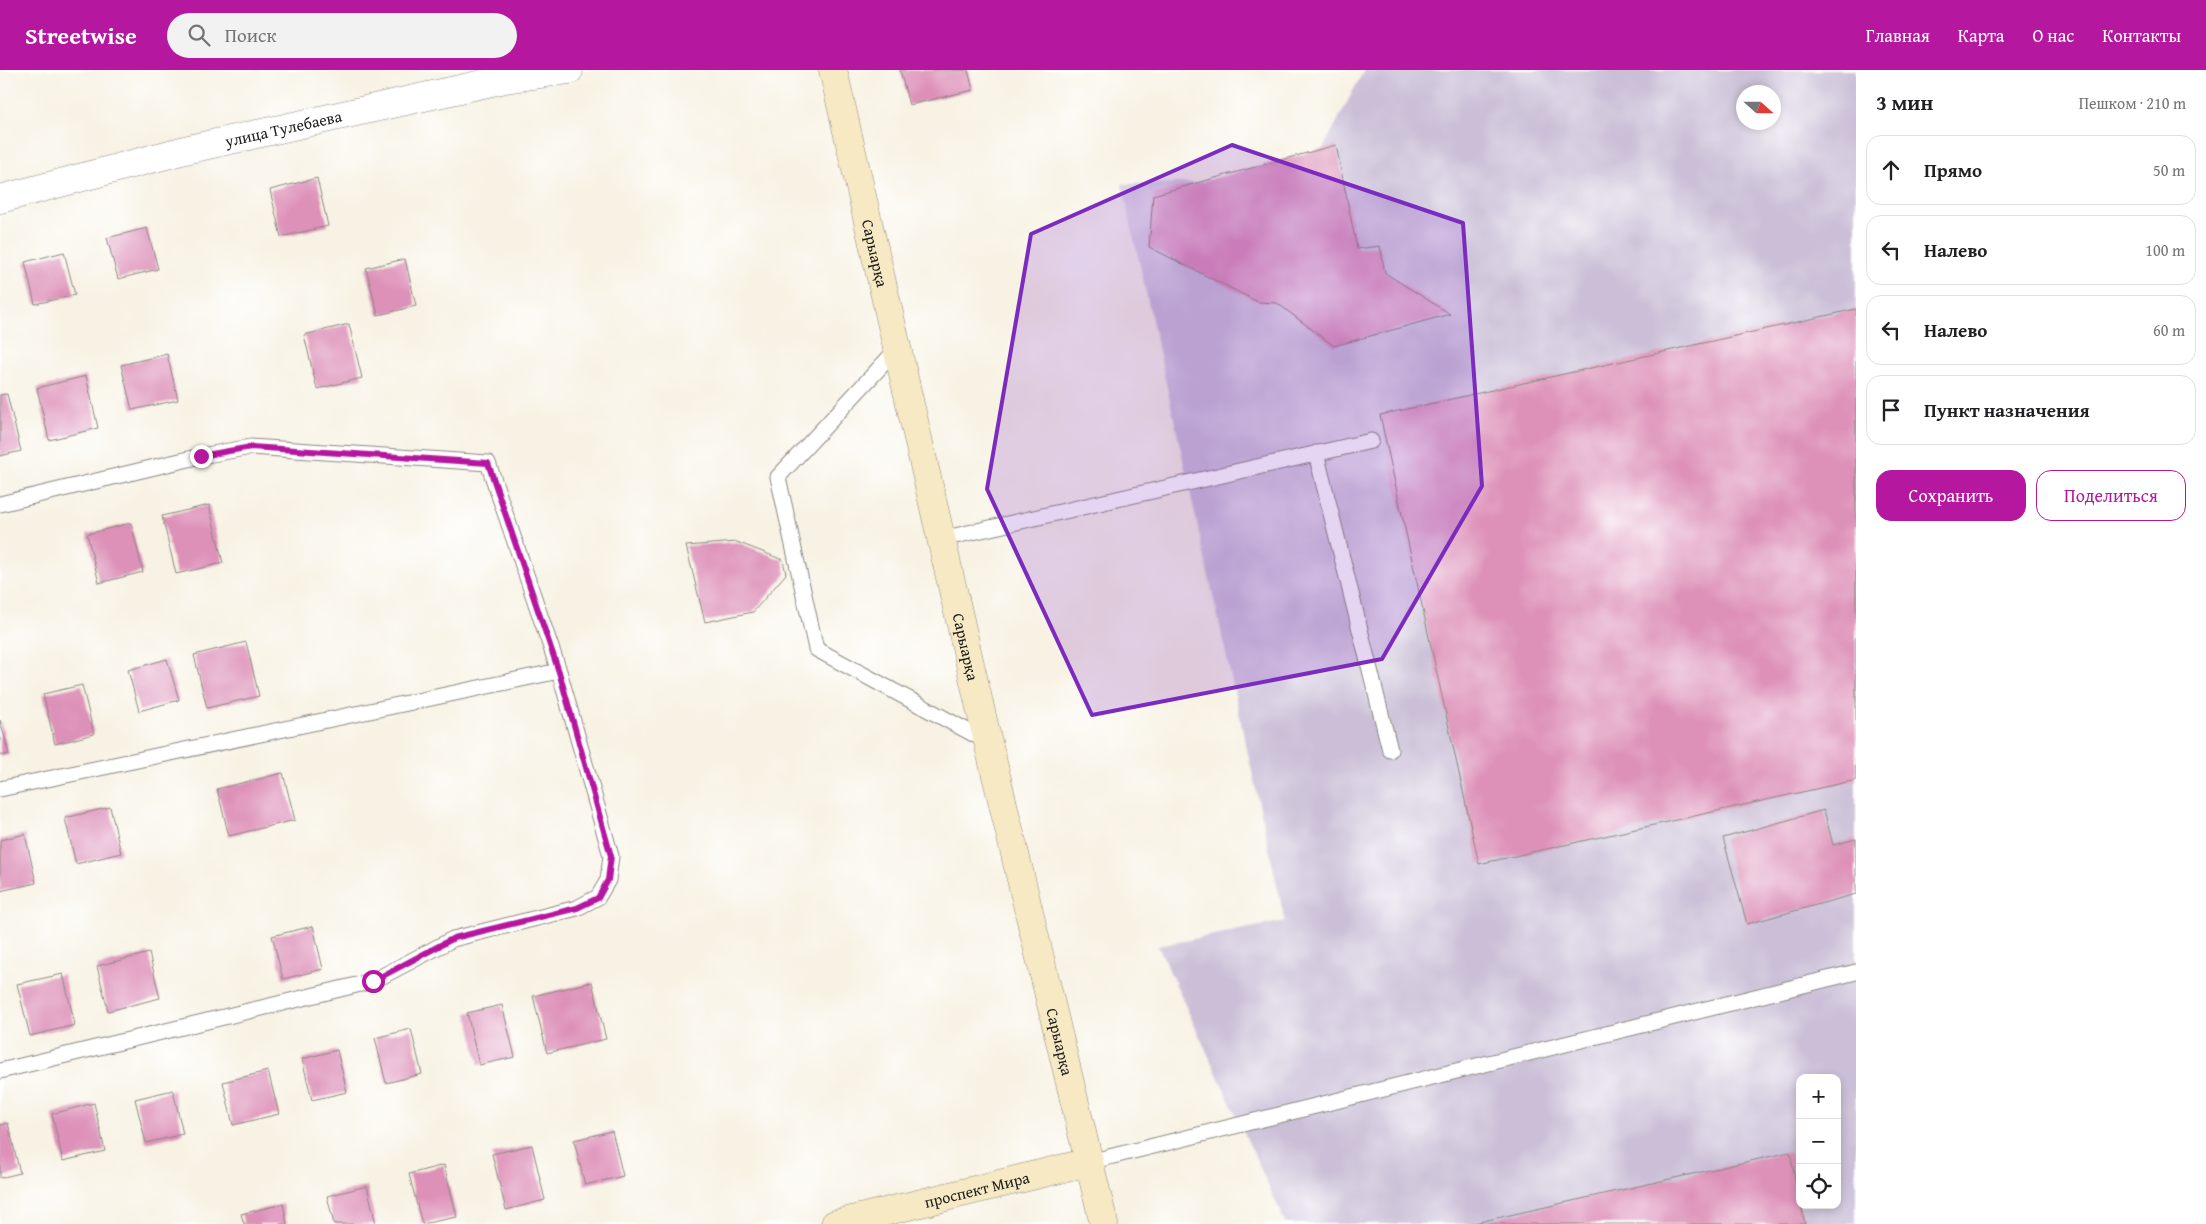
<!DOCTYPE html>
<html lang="ru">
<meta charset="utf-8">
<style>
body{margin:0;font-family:"Gentium Book Plus",serif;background:#f2f2f2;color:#202124}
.controls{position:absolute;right:15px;bottom:15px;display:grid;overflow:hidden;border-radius:10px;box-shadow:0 2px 8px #0003}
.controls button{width:45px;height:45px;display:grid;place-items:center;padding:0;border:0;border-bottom:1px solid #e0e0e0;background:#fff;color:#202124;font:25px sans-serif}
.compass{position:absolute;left:1736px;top:15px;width:45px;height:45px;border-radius:50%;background:#fff;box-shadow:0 2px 8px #0003;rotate:111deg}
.stop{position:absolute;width:15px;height:15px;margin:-11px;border:4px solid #b5179e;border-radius:50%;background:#fff}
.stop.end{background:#b5179e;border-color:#fff;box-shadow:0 1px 5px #0008}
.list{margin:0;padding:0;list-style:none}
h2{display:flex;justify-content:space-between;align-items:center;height:65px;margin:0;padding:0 20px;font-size:21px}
h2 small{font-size:16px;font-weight:400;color:#757577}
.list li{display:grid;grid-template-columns:32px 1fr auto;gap:15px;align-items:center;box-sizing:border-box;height:70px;margin:0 10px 10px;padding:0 10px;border:1px solid #e0e0e0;border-radius:15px}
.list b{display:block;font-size:19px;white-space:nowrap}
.list em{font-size:16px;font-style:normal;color:#757577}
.actions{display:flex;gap:10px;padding:15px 20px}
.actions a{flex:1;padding:11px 0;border:1px solid #b5179e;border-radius:15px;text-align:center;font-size:18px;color:#b5179e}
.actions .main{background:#b5179e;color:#fff}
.icon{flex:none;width:28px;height:28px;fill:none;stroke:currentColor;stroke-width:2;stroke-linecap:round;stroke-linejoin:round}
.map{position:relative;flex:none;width:1856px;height:1154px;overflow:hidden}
header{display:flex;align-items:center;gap:30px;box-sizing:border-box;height:70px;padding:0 25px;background:#b5179e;color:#fff}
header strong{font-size:24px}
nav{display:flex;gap:28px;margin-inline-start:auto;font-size:18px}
.search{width:350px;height:45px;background:#f2f2f2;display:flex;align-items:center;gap:12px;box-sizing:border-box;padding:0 18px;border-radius:28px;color:#757577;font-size:19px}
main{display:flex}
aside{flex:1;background:#fff}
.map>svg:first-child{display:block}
.industrial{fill:#cabfd7;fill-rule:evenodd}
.building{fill:#dd90b8}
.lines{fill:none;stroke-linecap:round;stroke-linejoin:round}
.service-casing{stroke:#8a8780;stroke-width:17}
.minor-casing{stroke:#8a8780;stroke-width:29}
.secondary-casing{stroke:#8a8780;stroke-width:29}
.service{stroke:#fff;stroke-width:15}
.minor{stroke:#fff;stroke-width:28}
.secondary{stroke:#f6e9c3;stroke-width:28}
.route{stroke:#b5179e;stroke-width:6}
.marked{fill:#7b2cbf;fill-opacity:0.2;stroke:#7b2cbf;stroke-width:4;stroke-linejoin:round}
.labels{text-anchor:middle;stroke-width:4;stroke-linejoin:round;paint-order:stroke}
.street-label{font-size:16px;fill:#1c1c1c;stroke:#fff}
</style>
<header>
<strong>Streetwise</strong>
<div class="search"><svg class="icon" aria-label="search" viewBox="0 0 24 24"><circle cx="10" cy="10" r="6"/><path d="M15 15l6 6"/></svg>Поиск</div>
<nav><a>Главная</a><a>Карта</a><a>О нас</a><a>Контакты</a></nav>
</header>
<main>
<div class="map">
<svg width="1856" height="1154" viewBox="0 0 1856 1154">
<rect width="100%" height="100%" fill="#fff"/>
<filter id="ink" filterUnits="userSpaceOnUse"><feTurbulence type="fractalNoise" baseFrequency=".02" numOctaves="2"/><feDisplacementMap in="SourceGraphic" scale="10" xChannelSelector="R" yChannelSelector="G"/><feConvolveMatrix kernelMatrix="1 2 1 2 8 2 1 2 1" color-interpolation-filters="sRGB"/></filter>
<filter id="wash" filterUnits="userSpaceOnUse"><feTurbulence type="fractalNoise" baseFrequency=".0096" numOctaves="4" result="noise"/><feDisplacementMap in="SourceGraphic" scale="20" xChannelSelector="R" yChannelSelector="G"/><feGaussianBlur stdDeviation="1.12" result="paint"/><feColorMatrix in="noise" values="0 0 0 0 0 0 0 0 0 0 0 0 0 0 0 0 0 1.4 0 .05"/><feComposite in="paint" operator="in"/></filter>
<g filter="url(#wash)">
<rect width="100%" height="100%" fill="#f7f2e3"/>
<!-- industrial -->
<path class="industrial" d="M1364 0H1856V1154H1286L1158 876 1285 851 1122 114 1306 111ZM1744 22H1774V52H1744ZM1800 1008H1837V1135H1800Z"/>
<g id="blocks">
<!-- building -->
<path class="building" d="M900 0H968L973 20 909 35Z
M1336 75 1357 179 1380 176 1385 203 1450 244 1334 276 1277 233 1258 232 1149 177 1153 125Z
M317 108 328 156 281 167 270 120Z
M147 158 158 199 118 209 107 168Z
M64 182 75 225 35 234 25 192Z
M405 189 416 236 378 245 366 198Z
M1856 239V710L1479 794 1380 345Z
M349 254 362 308 317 319 304 265Z
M167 284 178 330 132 340 121 295Z
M86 306 98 358 49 370 37 318Z
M7 324 21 381 0 386V325Z
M209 435 223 493 176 504 162 446Z
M131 453 143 502 99 513 87 464Z
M737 472 783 490 786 504 753 542 705 552 686 476Z
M246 572 259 626 207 638 194 585Z
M167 589 179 630 139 641 128 600Z
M82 615 94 664 55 674 43 624Z
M0 650 9 684 0 686Z
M283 703 295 750 229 766 217 719Z
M110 737 121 783 76 794 65 748Z
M1824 740 1833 775 1856 769V824L1747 854 1723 768Z
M25 764 36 813 0 821V770Z
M313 856 323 899 283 909 272 866Z
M149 883 160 928 108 941 97 896Z
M63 904 75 955 30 966 17 914Z
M592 912 606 969 547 983 533 926Z
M502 935 515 987 479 995 467 943Z
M411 959 422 1004 386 1013 375 968Z
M337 980 347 1022 312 1030 302 989Z
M268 1001 279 1044 233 1055 223 1012Z
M173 1020 183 1064 146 1073 135 1029Z
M94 1033 105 1081 63 1091 52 1044Z
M8 1053 20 1103 0 1108V1055Z
M612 1061 623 1106 585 1115 574 1070Z
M532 1075 545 1130 506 1140 492 1084Z
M1790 1082 1800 1135H1801L1805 1154H1470Z
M444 1095 457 1147 422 1154 409 1104Z
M367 1116 376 1154H334L327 1126Z
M283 1134 287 1154H244L241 1144Z"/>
</g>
</g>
<g filter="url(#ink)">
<use href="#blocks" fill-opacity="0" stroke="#8a8780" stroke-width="1"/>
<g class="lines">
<!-- service casing -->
<g class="service-casing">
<path id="service" d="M898 278 778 407 816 579 988 672
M1316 383 1390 680
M0 434 201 386 251 377 488 393 559 601
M942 469 1371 371
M0 719 559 601 611 786 608 810 598 827 577 838 453 869 373 911 0 1001
M1089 1092 1856 902"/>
</g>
<!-- minor casing -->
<g class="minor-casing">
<g id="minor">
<path id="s1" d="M0 129 185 80 505 9 569 0"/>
</g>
</g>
<!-- secondary casing -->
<g class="secondary-casing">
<g id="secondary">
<path id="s2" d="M833 0 988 672 1104 1154"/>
<path id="s3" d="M835 1154 1089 1092"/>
</g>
</g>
<!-- service -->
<use href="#service" class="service"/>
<!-- minor -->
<use href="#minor" class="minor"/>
<!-- secondary -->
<use href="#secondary" class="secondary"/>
</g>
</g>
<g class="lines" filter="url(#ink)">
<!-- route -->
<path class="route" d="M201 386 251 377 488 393 559 602 611 786 608 810 598 828 577 838 454 868 373 911"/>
</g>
<!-- marked area -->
<path class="marked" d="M1232 75 1463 153 1482 416 1382 589 1092 645 987 419 1031 164Z"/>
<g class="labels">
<!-- street labels -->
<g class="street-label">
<text dy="6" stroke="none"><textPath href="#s1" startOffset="292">улица Тулебаева</textPath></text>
<text dy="6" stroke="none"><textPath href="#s2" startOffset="188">Сарыарқа</textPath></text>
<text dy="6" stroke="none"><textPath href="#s2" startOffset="592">Сарыарқа</textPath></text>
<text dy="6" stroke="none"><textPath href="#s2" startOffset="998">Сарыарқа</textPath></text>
<text dy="6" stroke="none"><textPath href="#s3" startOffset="146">проспект Мира</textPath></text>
</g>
</g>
</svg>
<div class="controls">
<button>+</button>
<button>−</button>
<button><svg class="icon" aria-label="locate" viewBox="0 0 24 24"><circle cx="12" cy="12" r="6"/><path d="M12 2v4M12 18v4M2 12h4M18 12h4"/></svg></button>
</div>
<svg class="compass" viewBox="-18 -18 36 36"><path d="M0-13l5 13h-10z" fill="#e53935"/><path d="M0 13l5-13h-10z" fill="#757577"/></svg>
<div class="stop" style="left:373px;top:911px"></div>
<div class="stop end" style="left:201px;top:386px"></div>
</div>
<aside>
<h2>3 мин<small>Пешком · 210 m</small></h2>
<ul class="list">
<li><svg class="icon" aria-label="ahead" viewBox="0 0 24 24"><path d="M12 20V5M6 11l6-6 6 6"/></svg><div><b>Прямо</b></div><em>50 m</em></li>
<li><svg class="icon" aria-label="left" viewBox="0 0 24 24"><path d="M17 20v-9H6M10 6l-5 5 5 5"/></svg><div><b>Налево</b></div><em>100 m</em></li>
<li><svg class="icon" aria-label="left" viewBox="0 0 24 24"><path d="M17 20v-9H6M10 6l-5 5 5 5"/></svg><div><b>Налево</b></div><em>60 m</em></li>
<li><svg class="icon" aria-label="arrive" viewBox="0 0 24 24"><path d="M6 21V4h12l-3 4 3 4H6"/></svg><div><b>Пункт назначения</b></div></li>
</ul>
<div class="actions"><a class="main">Сохранить</a><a>Поделиться</a></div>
</aside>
</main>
